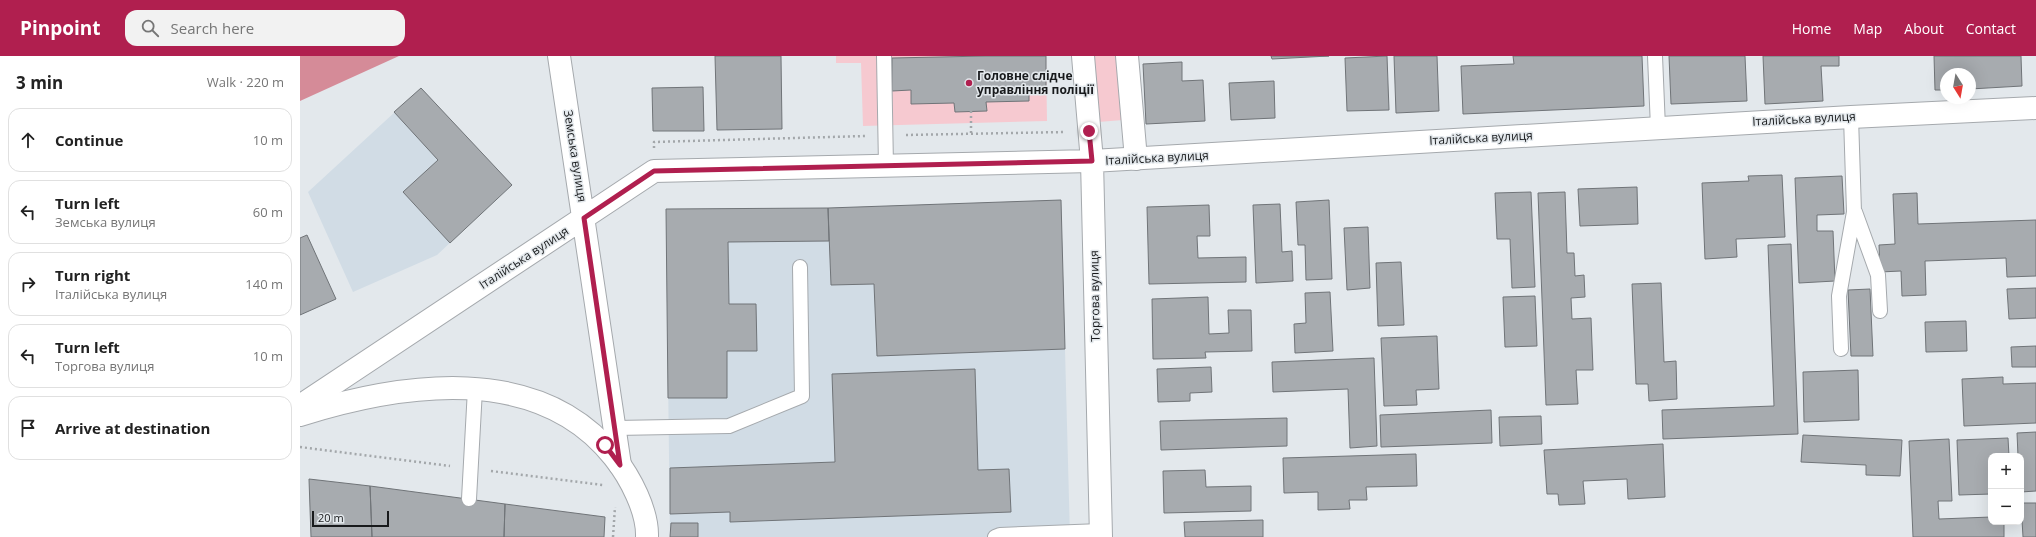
<!DOCTYPE html>
<meta charset="utf-8">
<style>
body{margin:0;font-family:"Open Sans",sans-serif;background:#f2f2f2;color:#222}
.controls{position:absolute;right:12px;bottom:12px;display:grid;overflow:hidden;border-radius:8px;box-shadow:0 4px 16px #0002}
.controls button{width:36px;height:36px;display:grid;place-items:center;padding:0;border:0;border-bottom:1px solid #e0e0e0;background:#fff;color:#222;font:20px sans-serif}
.compass{position:absolute;left:1640px;top:12px;width:36px;height:36px;border-radius:50%;background:#fff;box-shadow:0 4px 16px #0002;rotate:169deg}
.scale{position:absolute;left:12px;bottom:10px;width:77px;box-sizing:border-box;padding-left:4px;border:2px solid #181a1c;border-top:0;font-size:11px;line-height:14px;white-space:nowrap;color:#181a1c;-webkit-text-stroke:3px #e3e8ec;paint-order:stroke}
.stop{position:absolute;width:12px;height:12px;margin:-9px;border:3px solid #b01f4f;border-radius:50%;background:#fff}
.stop.end{background:#b01f4f;border-color:#fff;box-shadow:0 1px 4px #0008}
.list{margin:0;padding:0;list-style:none}
h2{display:flex;justify-content:space-between;align-items:center;height:52px;margin:0;padding:0 16px;font-size:17px}
h2 small{font-size:13px;font-weight:400;color:#767676}
.list li{display:grid;grid-template-columns:26px 1fr auto;gap:12px;align-items:center;box-sizing:border-box;height:64px;margin:0 8px 8px;padding:0 8px;border:1px solid #e0e0e0;border-radius:12px}
.list b{display:block;font-size:15px;white-space:nowrap}
.list p{margin:0;font-size:13px;white-space:nowrap;color:#767676}
.list em{font-size:13px;font-style:normal;color:#767676}
.icon{flex:none;width:22px;height:22px;fill:none;stroke:currentColor;stroke-width:2;stroke-linecap:round;stroke-linejoin:round}
.map{position:relative;flex:none;width:1736px;height:481px;overflow:hidden}
header{display:flex;align-items:center;gap:24px;box-sizing:border-box;height:56px;padding:0 20px;background:#b01f4f;color:#fff}
header strong{font-size:19px}
nav{display:flex;gap:22px;margin-inline-start:auto;font-size:14px}
.search{width:280px;height:36px;background:#f2f2f2;display:flex;align-items:center;gap:10px;box-sizing:border-box;padding:0 14px;border-radius:12px;color:#767676;font-size:15px}
main{display:flex}
aside{flex:1;background:#fff}
.map>svg:first-child{display:block}
.built{fill:#d1dce5}
.green{fill:#f6c9d0}
.forest{fill:#d58b98}
.building{fill:#a7abaf;stroke:#707478}
.lines{fill:none;stroke-linecap:round;stroke-linejoin:round}
.service-casing{stroke:#a5a9ad;stroke-width:16}
.minor-casing{stroke:#a5a9ad;stroke-width:24}
.tertiary-casing{stroke:#a5a9ad;stroke-width:24}
.path{stroke:#a3a7aa;stroke-width:2.5;stroke-dasharray:2 3;stroke-linecap:butt}
.service{stroke:#fff;stroke-width:14}
.minor{stroke:#fff;stroke-width:22}
.tertiary{stroke:#fff;stroke-width:22}
.route{stroke:#b01f4f;stroke-width:5}
.poi-dot{fill:#b01f4f;stroke:#e3e8ec;stroke-width:1.5}
.labels{text-anchor:middle;stroke-width:3;stroke-linejoin:round;paint-order:stroke}
.poi-label{font-size:12px;font-weight:bold;fill:#181a1c;stroke:#e3e8ec;text-anchor:start}
.street-label{font-size:12px;fill:#181a1c;stroke:#e3e8ec}
</style>
<header>
<strong>Pinpoint</strong>
<div class="search"><svg class="icon" aria-label="search" viewBox="0 0 24 24"><circle cx="10" cy="10" r="6"/><path d="M15 15l6 6"/></svg>Search here</div>
<nav><a>Home</a><a>Map</a><a>About</a><a>Contact</a></nav>
</header>
<main>
<aside>
<h2>3 min<small>Walk · 220 m</small></h2>
<ul class="list">
<li><svg class="icon" aria-label="ahead" viewBox="0 0 24 24"><path d="M12 20V5M6 11l6-6 6 6"/></svg><div><b>Continue</b></div><em>10 m</em></li>
<li><svg class="icon" aria-label="left" viewBox="0 0 24 24"><path d="M17 20v-9H6M10 6l-5 5 5 5"/></svg><div><b>Turn left</b><p>Земська вулиця</p></div><em>60 m</em></li>
<li><svg class="icon" aria-label="right" viewBox="0 0 24 24"><path d="M7 20v-9h11M14 6l5 5-5 5"/></svg><div><b>Turn right</b><p>Італійська вулиця</p></div><em>140 m</em></li>
<li><svg class="icon" aria-label="left" viewBox="0 0 24 24"><path d="M17 20v-9H6M10 6l-5 5 5 5"/></svg><div><b>Turn left</b><p>Торгова вулиця</p></div><em>10 m</em></li>
<li><svg class="icon" aria-label="arrive" viewBox="0 0 24 24"><path d="M6 21V4h12l-3 4 3 4H6"/></svg><div><b>Arrive at destination</b></div></li>
</ul>
</aside>
<div class="map">
<svg width="1736" height="481" viewBox="0 0 1736 481">
<rect width="100%" height="100%" fill="#e3e8ec"/>
<!-- built -->
<path class="built" d="M121 32 212 129 137 199 53 236 8 136Z
M761 144 770 481H370L366 153 528 152Z"/>
<!-- green -->
<path class="green" d="M536 0H746L747 65 563 70 561 7H536Z
M793 0H817L823 64 798 66Z"/>
<!-- forest -->
<path class="forest" d="M0 0H99L0 45Z"/>
<!-- building -->
<path class="building" d="M415 0H481L482 73 417 74Z
M686 0H746V31H729V45L686 46 687 55 655 56 654 47 611 48V34L592 35V2Z
M971 0H1029L972 3Z
M1087 0 1089 54 1047 55 1045 2Z
M1094 0H1137L1139 55 1096 57Z
M1213 0H1342L1344 50 1163 58 1161 10 1214 8Z
M1369 0H1445L1447 45 1371 48Z
M1463 0H1539V10H1521L1523 45 1465 48Z
M1634 0H1721L1722 30 1670 33V18H1646V34H1635Z
M882 6V25L903 24 905 65 846 68 843 8Z
M974 25 975 62 931 64 929 27Z
M403 31 404 75H353L352 32Z
M121 32 212 129 150 187 103 136 138 104 94 56Z
M1482 119 1485 181 1436 183 1437 201 1405 203 1402 127 1449 125 1448 120Z
M1542 120 1544 158 1517 159V175H1533L1535 225 1499 227 1495 122Z
M1337 131 1338 168 1280 170 1278 133Z
M1231 136 1235 231 1212 232 1210 183H1197L1195 137Z
M1265 136 1267 197H1274L1275 220 1284 219 1285 241 1271 242 1272 263 1291 262 1293 314H1276L1278 348 1246 349 1238 137Z
M1617 137 1618 168 1736 164V220L1707 221 1706 202 1625 205 1626 239 1602 240 1601 215 1580 216 1579 189 1595 188 1593 138Z
M761 144 765 293 577 300 574 228 531 229 528 152Z
M1029 144 1032 223 1006 224 1005 189H998L996 146Z
M980 148 982 196 992 195 993 225 956 227 953 149Z
M909 149 910 180H897L898 202 946 201V226L849 228 847 151Z
M528 152 529 185 428 186 429 248H456L457 295H427V342H368L366 153Z
M1068 171 1070 232 1047 234 1044 172Z
M7 179 36 243 0 259V182Z
M1491 188 1498 378 1363 383 1362 354 1474 350 1468 189Z
M1101 206 1104 269 1078 270 1076 207Z
M1361 227 1364 306 1376 305 1377 343 1349 345 1348 328H1336L1332 228Z
M1736 232V262L1709 263 1707 233Z
M1570 233 1573 300H1551L1548 234Z
M1030 236 1033 295 995 297 994 268 1006 267 1005 237Z
M1235 240 1237 290 1205 291 1203 241Z
M908 241 909 278 929 277 928 254H951L952 295 905 296 906 302 853 303 852 243Z
M1666 265 1667 295 1626 296 1625 266Z
M1137 280 1139 333 1116 334 1117 349 1084 350 1081 282Z
M1736 290V311H1712L1711 291Z
M1074 302 1077 390 1050 392 1048 333 973 336 972 306Z
M911 311 912 336 890 337V345L858 346 857 313Z
M675 313 678 414 709 413 711 456 430 466V456L370 458V412L535 406 532 318Z
M1558 314 1559 364 1504 366 1503 316Z
M1703 321V328L1736 327V367L1664 370 1662 323Z
M1191 354 1192 387 1081 391 1080 359Z
M1241 360 1242 388 1200 390 1199 361Z
M987 362V390L861 394 860 365Z
M1736 376V435L1721 436V400H1718L1717 377Z
M1503 379 1602 384 1600 420 1566 419V409L1501 406Z
M1708 382 1709 400H1691V438L1659 439 1657 384Z
M1649 383 1652 445H1638L1639 463 1691 461V466H1704V481H1613L1609 385Z
M1363 388 1365 441 1328 443 1327 423 1283 425 1285 448 1259 449 1258 438H1247L1244 394Z
M1116 398 1117 430 1066 431 1067 444H1049L1050 453 1018 454V436L984 437 983 402Z
M905 414 906 431 951 430V455L864 457 863 415Z
M9 423 70 430 72 481H11Z
M70 430 205 448 204 481H72Z
M1721 447H1736V481H1723Z
M205 448 305 461 304 481H204Z
M963 464V481H885L884 466Z
M371 467H398V481H370Z"/>
<g class="lines">
<!-- service casing -->
<g class="service-casing">
<path id="service" d="M584 0 586 110
M1355 0 1358 72
M1555 156 1578 219 1580 255
M1541 293 1539 240 1554 156 1551 61
M315 372 429 370 502 340 500 211
M169 443 175 333
M695 481 700 479 801 475"/>
</g>
<!-- minor casing -->
<g class="minor-casing">
<path id="minor" d="M259 0 320 409
M827 0 836 103
M0 350 354 115 792 105 783 0"/>
</g>
<!-- tertiary casing -->
<g class="tertiary-casing">
<path id="tertiary" d="M0 359C102 327 239 306 314 401 330 421 348 455 347 481
M801 481 792 105 1551 61 1736 52"/>
</g>
<!-- path -->
<path class="path" d="M671 55V78
M606 79 765 76
M354 92V86L565 80
M0 391 150 410
M191 415 303 429
M313 481 315 451"/>
<!-- service -->
<use href="#service" class="service"/>
<!-- minor -->
<use href="#minor" class="minor"/>
<!-- tertiary -->
<use href="#tertiary" class="tertiary"/>
</g>
<g class="lines">
<!-- route -->
<path class="route" d="M305 389 320 409 284 162 354 115 792 105 789 75"/>
</g>
<!-- markers -->
<circle class="poi-dot" cx="669" cy="27" r="4"/>
<g class="labels">
<!-- poi labels -->
<g class="poi-label">
<text x="677" y="24">Головне слідче<tspan x="677" dy="14">управління поліції</tspan></text>
</g>
<!-- street labels -->
<g class="street-label">
<text transform="translate(1504 63) rotate(-3)" y="4">Італійська вулиця</text>
<text transform="translate(1181 82) rotate(-3)" y="4">Італійська вулиця</text>
<text transform="translate(275 100) rotate(81)" y="4">Земська вулиця</text>
<text transform="translate(857 102) rotate(-3)" y="4">Італійська вулиця</text>
<text transform="translate(224 202) rotate(-33)" y="4">Італійська вулиця</text>
<text transform="translate(795 240) rotate(-91)" y="4">Торгова вулиця</text>
</g>
</g>
</svg>
<div class="controls">
<button>+</button>
<button>−</button>
</div>
<svg class="compass" viewBox="-18 -18 36 36"><path d="M0-13l5 13h-10z" fill="#e53935"/><path d="M0 13l5-13h-10z" fill="#767676"/></svg>
<div class="scale">20 m</div>
<div class="stop" style="left:305px;top:389px"></div>
<div class="stop end" style="left:789px;top:75px"></div>
</div>
</main>
